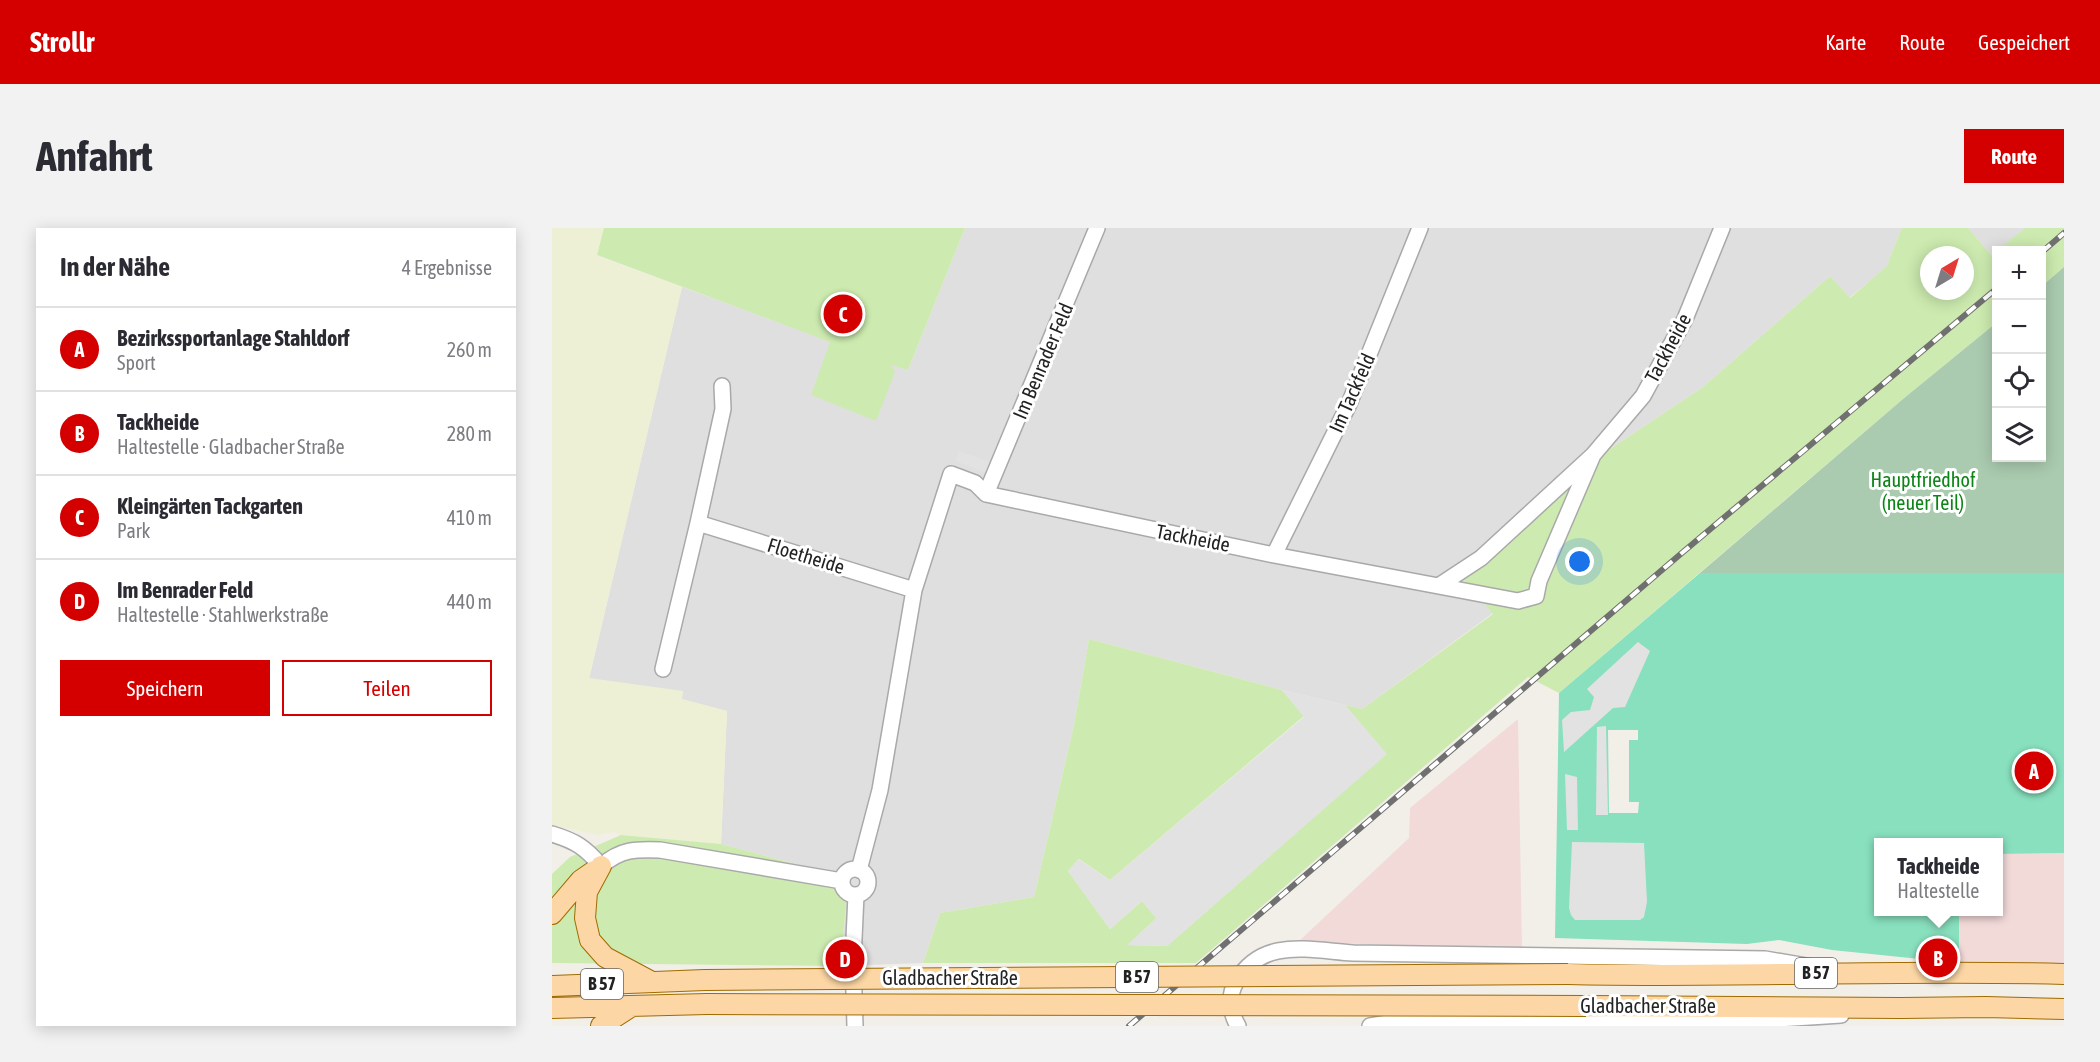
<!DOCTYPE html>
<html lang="de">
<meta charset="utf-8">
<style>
body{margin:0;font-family:"Asap Condensed",sans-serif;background:#f2f2f3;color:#2b2b33}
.controls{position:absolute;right:18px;top:18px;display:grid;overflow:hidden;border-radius:0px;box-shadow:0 3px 15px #0003}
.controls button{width:54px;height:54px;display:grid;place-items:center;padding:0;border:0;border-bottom:2px solid #e1e1e2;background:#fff;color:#2b2b33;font:30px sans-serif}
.compass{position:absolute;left:1368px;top:18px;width:54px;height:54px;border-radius:50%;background:#fff;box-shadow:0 3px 15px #0003;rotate:38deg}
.you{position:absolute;left:1028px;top:334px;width:21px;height:21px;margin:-15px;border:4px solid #fff;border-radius:50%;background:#1a73e8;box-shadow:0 0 0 9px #1a73e833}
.badge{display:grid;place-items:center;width:39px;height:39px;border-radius:50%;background:#d40000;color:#fff;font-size:20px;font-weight:700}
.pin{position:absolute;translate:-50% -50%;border:3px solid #fff;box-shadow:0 2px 6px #0006}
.popup{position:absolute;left:1322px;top:610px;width:129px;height:78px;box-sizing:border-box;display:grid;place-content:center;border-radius:0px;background:#fff;filter:drop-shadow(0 2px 4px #0005);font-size:20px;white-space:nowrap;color:#7c7c81}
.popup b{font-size:22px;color:#2b2b33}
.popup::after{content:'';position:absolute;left:50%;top:100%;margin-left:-12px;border:12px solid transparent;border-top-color:#fff}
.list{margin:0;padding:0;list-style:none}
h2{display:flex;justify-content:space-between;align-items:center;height:78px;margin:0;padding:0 24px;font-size:26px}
h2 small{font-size:20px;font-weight:400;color:#7c7c81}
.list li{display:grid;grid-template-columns:39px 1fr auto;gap:18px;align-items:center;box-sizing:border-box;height:84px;padding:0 24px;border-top:2px solid #e1e1e2}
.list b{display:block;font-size:22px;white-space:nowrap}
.list p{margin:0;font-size:20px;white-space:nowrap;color:#7c7c81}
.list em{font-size:20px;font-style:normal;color:#7c7c81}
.actions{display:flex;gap:12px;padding:18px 24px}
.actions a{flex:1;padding:14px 0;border:2px solid #d40000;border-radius:0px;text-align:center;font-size:21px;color:#d40000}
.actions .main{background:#d40000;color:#fff}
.icon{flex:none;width:33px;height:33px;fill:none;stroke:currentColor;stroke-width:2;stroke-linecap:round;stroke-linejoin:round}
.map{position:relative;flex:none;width:1512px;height:798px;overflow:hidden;border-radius:0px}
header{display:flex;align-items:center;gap:36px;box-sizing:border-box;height:84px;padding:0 30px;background:#d40000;color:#fff}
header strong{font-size:28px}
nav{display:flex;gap:33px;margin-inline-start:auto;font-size:21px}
.intro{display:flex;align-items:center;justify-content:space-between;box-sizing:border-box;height:144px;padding:0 36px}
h1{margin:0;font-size:42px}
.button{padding:15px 27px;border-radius:0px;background:#d40000;color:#fff;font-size:21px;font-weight:700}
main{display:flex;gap:36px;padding:0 36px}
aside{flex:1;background:#fff;border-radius:0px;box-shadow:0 3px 15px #0003}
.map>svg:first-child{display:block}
.residential{fill:#e0dfdf}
.commercial{fill:#f2dad9}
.farmland{fill:#eef0d5}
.grass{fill:#cdebb0;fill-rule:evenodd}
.cemetery{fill:#aacbaf}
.pitch{fill:#88e0be;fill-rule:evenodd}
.parking{fill:#e2e2e2}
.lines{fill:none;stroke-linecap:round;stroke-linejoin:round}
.minor-casing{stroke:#a9a9a9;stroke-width:18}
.major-casing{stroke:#a06b00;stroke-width:22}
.minor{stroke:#fff;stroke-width:15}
.major{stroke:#fcd6a4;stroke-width:20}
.rail-casing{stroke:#707070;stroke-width:6}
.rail{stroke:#fff;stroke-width:4;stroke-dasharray:11;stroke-linecap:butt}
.major-bridge-casing{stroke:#a06b00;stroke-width:22;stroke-linecap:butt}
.major-bridge{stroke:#fcd6a4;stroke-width:20}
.labels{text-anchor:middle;stroke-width:6;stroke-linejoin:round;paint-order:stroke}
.shield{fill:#fff;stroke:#646464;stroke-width:1.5}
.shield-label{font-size:18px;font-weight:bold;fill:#222}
.street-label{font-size:20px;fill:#222;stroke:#fff}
.park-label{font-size:20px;fill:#0c8416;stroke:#fff}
</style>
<header>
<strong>Strollr</strong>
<nav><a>Karte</a><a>Route</a><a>Gespeichert</a></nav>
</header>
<div class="intro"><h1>Anfahrt</h1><a class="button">Route</a></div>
<main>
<aside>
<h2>In der Nähe<small>4 Ergebnisse</small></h2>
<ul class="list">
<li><span class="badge">A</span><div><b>Bezirkssportanlage Stahldorf</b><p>Sport</p></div><em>260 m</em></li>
<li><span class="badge">B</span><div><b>Tackheide</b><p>Haltestelle · Gladbacher Straße</p></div><em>280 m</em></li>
<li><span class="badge">C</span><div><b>Kleingärten Tackgarten</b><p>Park</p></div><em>410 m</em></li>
<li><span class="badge">D</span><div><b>Im Benrader Feld</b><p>Haltestelle · Stahlwerkstraße</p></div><em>440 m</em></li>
</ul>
<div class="actions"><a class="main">Speichern</a><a>Teilen</a></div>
</aside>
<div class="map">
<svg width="1512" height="798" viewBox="0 0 1512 798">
<rect width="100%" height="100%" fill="#f2efe9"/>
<!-- residential -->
<path class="residential" d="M413 0H1350L1336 34 1338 36 1297 70 1278 48 1151 159 1055 223 907 345 941 385 810 481 730 462 537 411 522 497 482 669 388 685 371 735 288 738 295 670 277 645 169 616 175 483 129 471 131 464 37 451 130 59 356 142Z
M1416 0H1473L1440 28Z"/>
<!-- commercial -->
<path class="commercial" d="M966 491 970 721 746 714 857 610 858 580Z
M1512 625V739L1407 735V684H1446V626Z"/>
<!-- farmland -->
<path class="farmland" d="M0 0H52L45 28 130 59 37 450 131 463 130 471 175 483 169 616 69 607 61 604 47 607 0 597Z"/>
<!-- grass -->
<path class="grass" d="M52 0H413L356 142 339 137 343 144 324 193 259 167 278 114 45 27Z
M1350 0H1416L1440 28 1444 24V95L1351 171 1007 465 976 449 644 735H371L388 685 482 669 522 497 537 411 730 462 752 488 558 652 527 631 516 643 558 701 590 673 605 691 576 717 615 718 834 526 793 477 810 481 941 386 906 345 1055 223 1151 159 1278 48 1298 70 1337 36 1336 34ZM1377 27H1413V63H1377Z
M1473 0H1512V39L1490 58V22H1446Z
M69 607 169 616 277 645 295 669 288 738 0 735V646L18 629Z"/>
<!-- cemetery -->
<path class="cemetery" d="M1512 39V345H1148L1351 171 1444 95V230H1490V58Z"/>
<!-- pitch -->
<path class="pitch" d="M1148 345H1512V625L1446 626V614H1326V684H1407V735L1280 722 1227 712 1195 716 1003 710 1007 465ZM1056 502H1086V512H1077V574H1087L1086 585H1057Z"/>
<!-- parking -->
<path class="parking" d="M407 223 441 235 437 246 404 233Z
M1086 414 1098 423 1073 479 1061 480 1012 524 1010 492 1019 484 1038 482 1042 469 1035 461Z
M730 462 793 477 835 526 615 718 575 717 604 690 590 673 558 701 516 643 526 631 558 652 752 489Z
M1054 498 1056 587H1044L1045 499Z
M1013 546 1025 549 1026 602H1015Z
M1020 614 1092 615 1095 674 1092 689 1088 692H1023L1019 687 1017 680Z"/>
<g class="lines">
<!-- minor casing -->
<g class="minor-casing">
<path id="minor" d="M434 266 545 0
M146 295 362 362
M722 327 797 176 868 0
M888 357 929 330 1041 227 1091 168 1133 91 1170 0
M111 441 146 295 171 181 170 158
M0 606C23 613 33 619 49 638 69 621 83 621 108 622L290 653
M290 654a13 13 0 1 1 26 0a13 13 0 1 1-26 0Z
M307 642 328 562 362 362 399 246 423 255 434 266 722 327 966 373 984 368 987 353 1041 227
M303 798 301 732 304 667
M686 798C678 784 676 768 684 754 710 709 756 722 801 725L1213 731 1266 740
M818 798 836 795C986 796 1139 798 1289 787"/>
</g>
<!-- major casing -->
<g class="major-casing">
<path id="major" d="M49 638 35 664 33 690 38 712 53 729 100 754
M0 686 29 652 42 643
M1016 746C1181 750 1347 741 1512 746
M0 758 153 752
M1034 778 1349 780 1434 779 1512 781
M0 780 155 776
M49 798 80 778"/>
</g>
<!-- minor -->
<use href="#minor" class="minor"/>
<!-- major -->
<use href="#major" class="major"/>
<!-- rail casing -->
<g class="rail-casing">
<path id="rail" d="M1490 24 1512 5
M577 798 1131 324 1444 61"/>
</g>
<!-- rail -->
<use href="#rail" class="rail"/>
<!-- major-bridge casing -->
<g class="major-bridge-casing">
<path id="major-bridge" d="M153 752 1016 746
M155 776 1034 778"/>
</g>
<!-- major-bridge -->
<use href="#major-bridge" class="major-bridge"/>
</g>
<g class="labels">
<!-- shield labels -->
<g class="shield">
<rect x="1243" y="730" width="42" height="30" rx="4.5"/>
<rect x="564" y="734" width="42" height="30" rx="4.5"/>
<rect x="29" y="741" width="42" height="30" rx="4.5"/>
</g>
<g class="shield-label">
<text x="1264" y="751">B 57</text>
<text x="585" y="755">B 57</text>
<text x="50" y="762">B 57</text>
</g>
<!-- street labels -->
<g class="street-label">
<text transform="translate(1116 120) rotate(-62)" y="7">Tackheide</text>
<text transform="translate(491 133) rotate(-67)" y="7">Im Benrader Feld</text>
<text transform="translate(800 165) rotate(-66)" y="7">Im Tackfeld</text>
<text transform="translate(641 310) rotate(11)" y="7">Tackheide</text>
<text transform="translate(254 328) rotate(17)" y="7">Floetheide</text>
<text x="398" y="757">Gladbacher Straße</text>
<text x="1096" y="785">Gladbacher Straße</text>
</g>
<!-- park labels -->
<g class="park-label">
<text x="1371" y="259">Hauptfriedhof<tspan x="1371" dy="23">(neuer Teil)</tspan></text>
</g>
</g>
</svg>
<div class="controls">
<button>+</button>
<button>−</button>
<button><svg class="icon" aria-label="locate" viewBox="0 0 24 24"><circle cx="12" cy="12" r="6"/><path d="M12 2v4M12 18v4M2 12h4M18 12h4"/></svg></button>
<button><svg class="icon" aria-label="layers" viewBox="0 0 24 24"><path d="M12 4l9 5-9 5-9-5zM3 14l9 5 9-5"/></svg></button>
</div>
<svg class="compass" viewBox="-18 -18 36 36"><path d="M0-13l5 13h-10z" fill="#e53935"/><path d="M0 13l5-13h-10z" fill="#7c7c81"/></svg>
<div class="you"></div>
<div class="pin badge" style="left:1482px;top:543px">A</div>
<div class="pin badge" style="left:1386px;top:730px">B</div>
<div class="popup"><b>Tackheide</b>Haltestelle</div>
<div class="pin badge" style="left:291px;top:86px">C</div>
<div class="pin badge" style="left:293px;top:731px">D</div>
</div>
</main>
